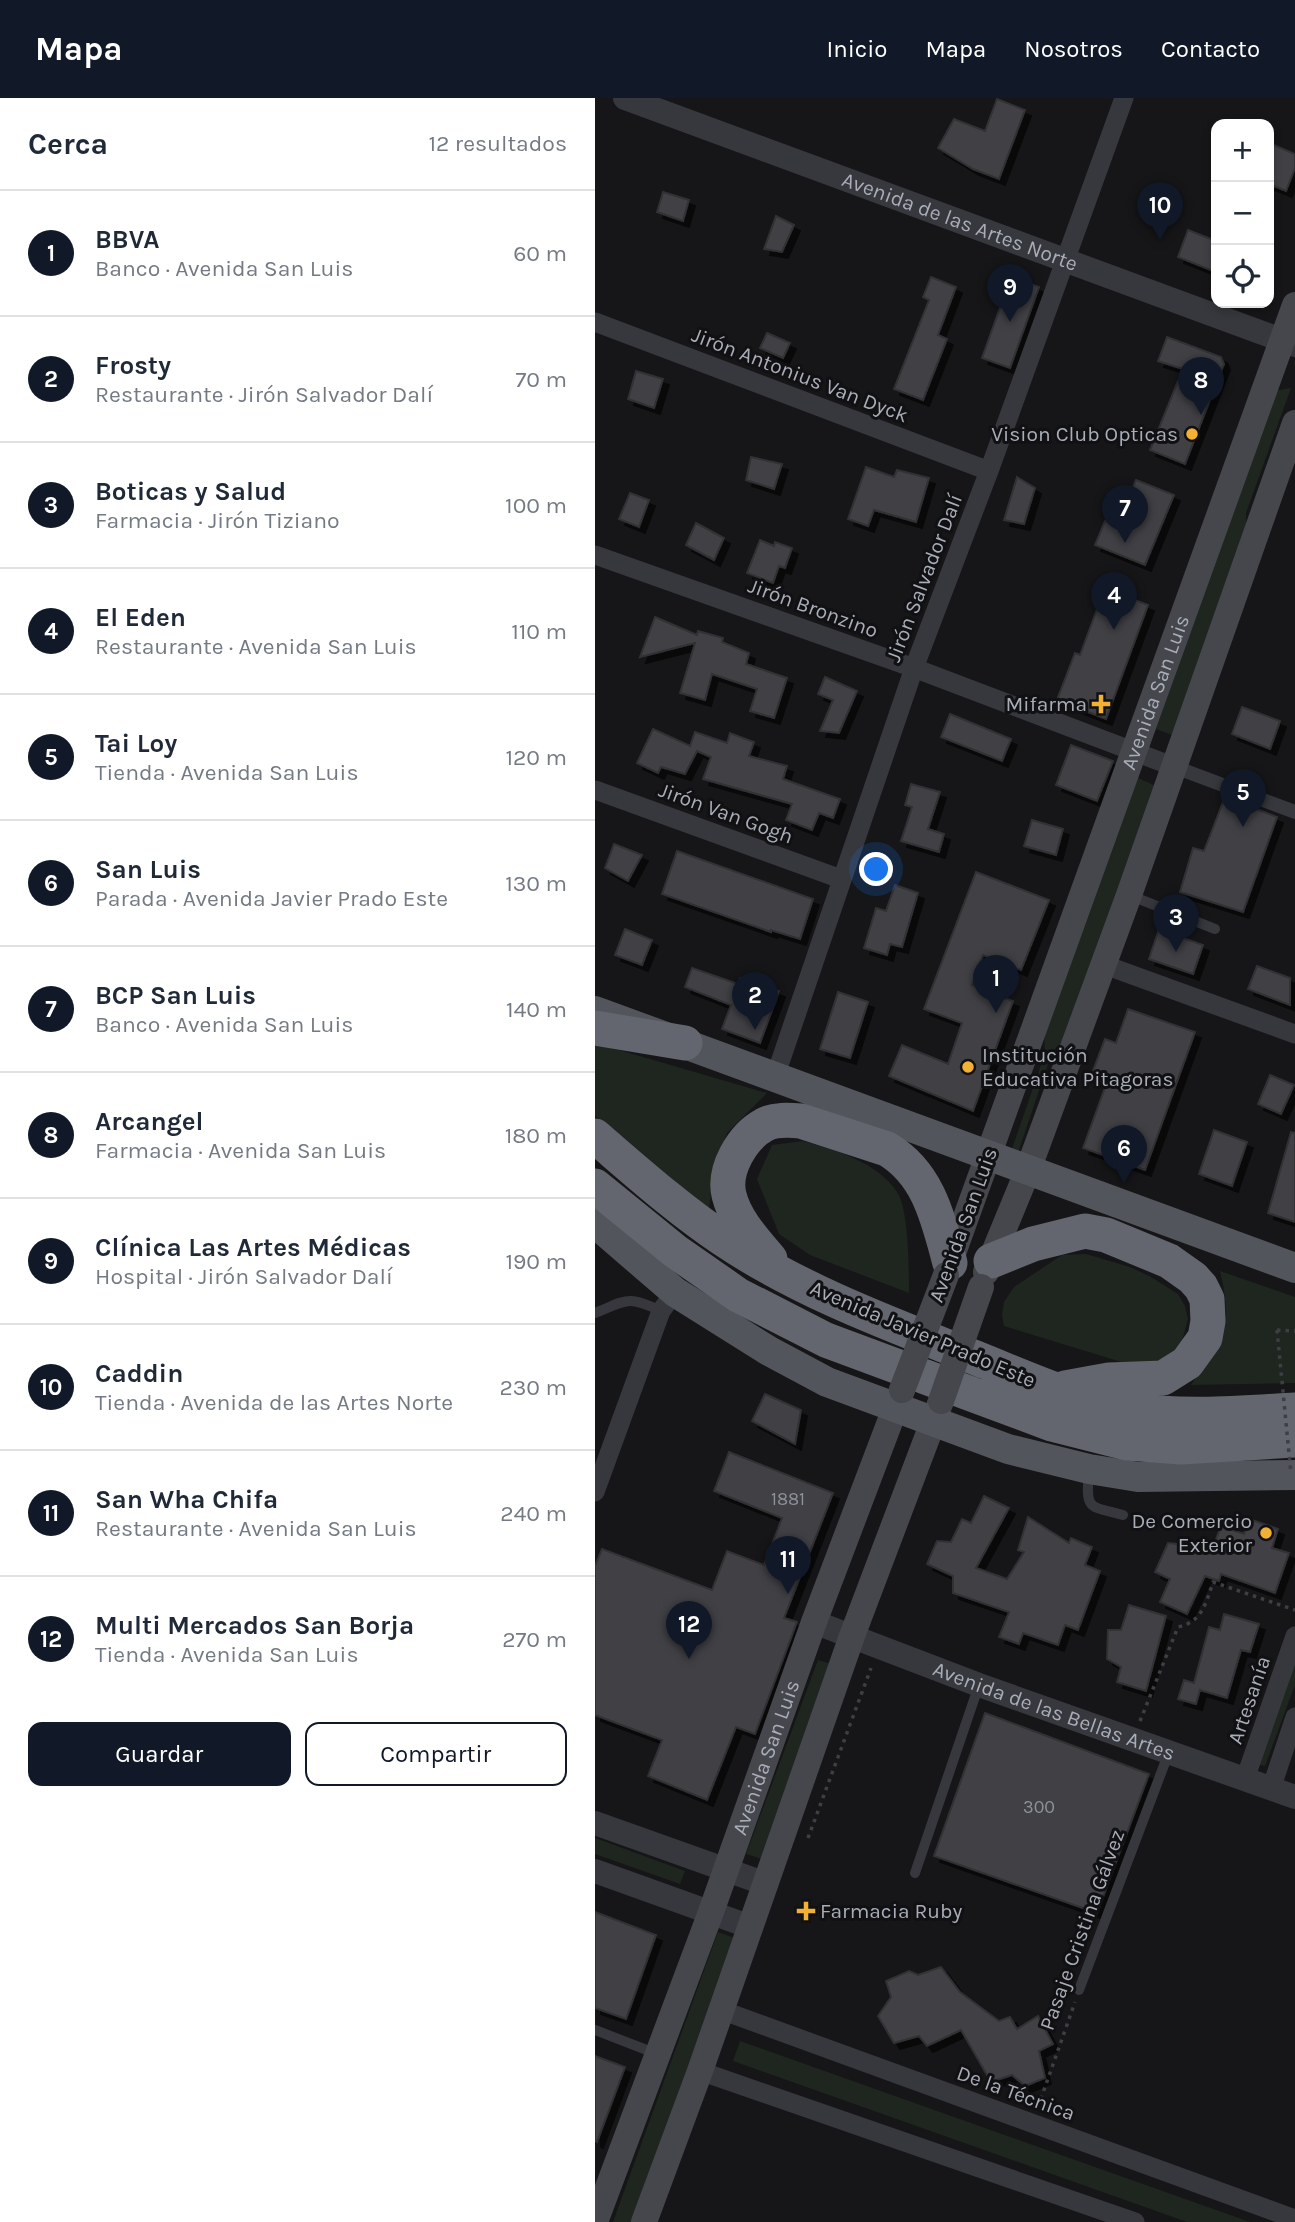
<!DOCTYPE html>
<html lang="es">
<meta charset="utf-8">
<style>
body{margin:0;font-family:Karla,sans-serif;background:#f6f6f7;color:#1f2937}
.controls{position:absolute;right:21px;top:21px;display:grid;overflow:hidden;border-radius:14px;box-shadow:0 4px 10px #0003}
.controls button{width:63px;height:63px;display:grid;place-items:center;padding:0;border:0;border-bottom:2px solid #e0e1e3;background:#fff;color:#1f2937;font:35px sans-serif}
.you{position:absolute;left:282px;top:772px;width:24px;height:24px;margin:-18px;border:5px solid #fff;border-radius:50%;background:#1a73e8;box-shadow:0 0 0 10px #1a73e833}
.badge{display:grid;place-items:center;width:46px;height:46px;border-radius:50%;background:#111827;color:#fff;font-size:23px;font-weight:700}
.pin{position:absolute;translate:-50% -58px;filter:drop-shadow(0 2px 4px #0008)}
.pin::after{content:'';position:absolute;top:37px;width:24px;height:21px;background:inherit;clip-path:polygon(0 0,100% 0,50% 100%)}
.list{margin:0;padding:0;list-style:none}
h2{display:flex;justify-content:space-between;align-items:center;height:91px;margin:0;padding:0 28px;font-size:30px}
h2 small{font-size:23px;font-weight:400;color:#747a83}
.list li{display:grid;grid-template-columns:46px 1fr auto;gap:21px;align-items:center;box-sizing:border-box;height:126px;padding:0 28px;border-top:2px solid #e0e1e3}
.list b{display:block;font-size:26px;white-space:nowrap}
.list p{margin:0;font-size:23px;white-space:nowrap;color:#747a83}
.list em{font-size:23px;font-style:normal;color:#747a83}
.actions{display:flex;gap:14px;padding:21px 28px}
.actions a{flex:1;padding:16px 0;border:2px solid #111827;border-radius:14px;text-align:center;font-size:24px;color:#111827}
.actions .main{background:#111827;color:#fff}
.icon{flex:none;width:38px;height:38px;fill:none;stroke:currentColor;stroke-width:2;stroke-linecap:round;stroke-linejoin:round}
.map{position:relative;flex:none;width:700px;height:2124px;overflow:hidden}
header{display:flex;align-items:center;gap:42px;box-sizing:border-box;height:98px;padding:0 35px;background:#111827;color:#fff}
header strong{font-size:33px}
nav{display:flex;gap:38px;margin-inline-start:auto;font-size:24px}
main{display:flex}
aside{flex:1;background:#fff}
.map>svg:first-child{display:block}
.green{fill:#1e261f}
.building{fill:#404145;stroke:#303034;stroke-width:2;filter:url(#shadow)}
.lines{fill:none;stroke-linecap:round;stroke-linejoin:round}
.path{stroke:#3d3f44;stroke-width:3.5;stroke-dasharray:3.5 5;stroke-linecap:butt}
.service{stroke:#37383d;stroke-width:10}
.pedestrian{stroke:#37383d;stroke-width:14}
.minor{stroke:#37383d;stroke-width:19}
.tertiary{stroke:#37383d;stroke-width:24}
.secondary{stroke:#45474d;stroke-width:26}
.primary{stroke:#53555c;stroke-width:30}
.motorway{stroke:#63666e;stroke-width:35}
.path-bridge{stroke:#3d3f44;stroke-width:3.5;stroke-dasharray:3.5 5;stroke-linecap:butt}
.secondary-bridge{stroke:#45474d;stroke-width:26}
.poi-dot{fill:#f2b134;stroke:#111113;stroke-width:2.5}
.labels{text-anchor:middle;stroke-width:6;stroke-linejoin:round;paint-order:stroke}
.number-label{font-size:18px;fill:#8e929b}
.street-label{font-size:21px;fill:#a8adb8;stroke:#111113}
.poi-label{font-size:21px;fill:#a8adb8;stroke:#111113;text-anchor:end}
</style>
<header>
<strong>Mapa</strong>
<nav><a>Inicio</a><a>Mapa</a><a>Nosotros</a><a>Contacto</a></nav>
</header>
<main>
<aside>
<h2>Cerca<small>12 resultados</small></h2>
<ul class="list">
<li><span class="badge">1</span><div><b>BBVA</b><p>Banco · Avenida San Luis</p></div><em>60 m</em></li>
<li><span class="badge">2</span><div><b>Frosty</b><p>Restaurante · Jirón Salvador Dalí</p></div><em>70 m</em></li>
<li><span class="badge">3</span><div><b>Boticas y Salud</b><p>Farmacia · Jirón Tiziano</p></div><em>100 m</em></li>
<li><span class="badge">4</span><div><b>El Eden</b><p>Restaurante · Avenida San Luis</p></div><em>110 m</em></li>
<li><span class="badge">5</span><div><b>Tai Loy</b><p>Tienda · Avenida San Luis</p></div><em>120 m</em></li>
<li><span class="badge">6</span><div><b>San Luis</b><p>Parada · Avenida Javier Prado Este</p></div><em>130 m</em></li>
<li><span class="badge">7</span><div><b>BCP San Luis</b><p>Banco · Avenida San Luis</p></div><em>140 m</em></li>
<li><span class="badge">8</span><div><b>Arcangel</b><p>Farmacia · Avenida San Luis</p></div><em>180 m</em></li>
<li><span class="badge">9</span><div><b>Clínica Las Artes Médicas</b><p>Hospital · Jirón Salvador Dalí</p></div><em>190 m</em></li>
<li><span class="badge">10</span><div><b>Caddin</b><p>Tienda · Avenida de las Artes Norte</p></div><em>230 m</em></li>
<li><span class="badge">11</span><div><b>San Wha Chifa</b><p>Restaurante · Avenida San Luis</p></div><em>240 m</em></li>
<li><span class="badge">12</span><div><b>Multi Mercados San Borja</b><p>Tienda · Avenida San Luis</p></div><em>270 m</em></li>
</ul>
<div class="actions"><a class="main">Guardar</a><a>Compartir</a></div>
</aside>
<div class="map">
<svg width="700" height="2124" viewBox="0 0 700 2124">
<defs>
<filter id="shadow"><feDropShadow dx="6" dy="6" stdDeviation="0" flood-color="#0009"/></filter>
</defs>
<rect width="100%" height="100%" fill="#161618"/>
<!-- green -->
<path class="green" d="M696 290 651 415 652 437 580 638 561 631 679 293Z
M543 680 563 689 471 940 457 954 423 1055 417 1051 450 955 449 931Z
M0 945 172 995 132 1035 117 1080 114 1113 19 1031 0 1018Z
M208 1043C241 1052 282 1064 302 1094 314 1112 314 1172 314 1195L215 1157 184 1136 162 1081 177 1047Z
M491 1156 535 1169 556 1179 583 1196 590 1208 593 1221 586 1247 576 1260 546 1270 409 1228 407 1217 409 1204 419 1189 467 1157Z
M625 1173 700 1199V1285L596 1287C605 1275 627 1242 629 1228 633 1210 629 1190 625 1173Z
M223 1562 240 1567 171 1762 151 1756Z
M700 1562V1587L670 1668 662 1666Z
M0 1740 90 1773 85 1786 0 1756Z
M123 1834 142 1841 40 2124H18Z
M145 1943 655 2124H592L138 1963Z"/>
<!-- building -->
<path class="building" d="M402 1 430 12 404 81 378 71 343 50 359 21 390 33Z
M674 45 700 56V70L691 93 674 86Z
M68 94 94 102 88 123 62 114Z
M181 118 199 127 187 154 169 151Z
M593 132 621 143V174L583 159Z
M336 179 361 189 343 237 352 241 328 302 299 291 334 202 328 199Z
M416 179 444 189 415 270 387 260Z
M172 235 195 245 188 260 165 250Z
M572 239 626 259 629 266 590 366 555 352 588 271 563 263Z
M41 273 68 281 59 310 33 301Z
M156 359 187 366 179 391 151 382Z
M271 369 299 379 302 372 334 380 321 424 279 412 273 428 253 421Z
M422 379 440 390 429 426 409 422Z
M541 382 579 397 550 467 500 447 510 423 522 428Z
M35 395 54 402 44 429 24 421Z
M101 425 129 440 119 462 91 447Z
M165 442 179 448 180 444 197 450 190 470 184 468 178 485 152 475Z
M510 490 553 507 511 621 462 602 480 555 485 557Z
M60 519 102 537 103 533 128 540 127 544 154 555 151 566 192 580 179 620 155 613 162 591 117 576 110 602 85 595 100 545 45 559Z
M230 579 262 593 244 635 225 633 238 602 223 596Z
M647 609 685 623 675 651 637 636Z
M355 616 416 641 407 663 346 639Z
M58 631 95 648 100 634 132 645 135 635 159 644 154 658 192 668 188 681 245 701 238 720 224 715 217 732 191 722 197 706 108 681 116 659 102 653 90 676 66 669 63 675 42 665Z
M476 647 518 663 502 703 461 687Z
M316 686 345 694 333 731 349 736 344 754 306 743 317 709 310 707Z
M630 699 682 719 648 814 585 794 598 750 609 753Z
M437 722 468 731 461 757 429 748Z
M19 746 47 757 33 783 10 770Z
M82 753 218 801 205 841 176 832V834L67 796Z
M381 774 454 802 426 872 388 857 377 887 418 903 378 1013 294 978 307 947 353 966 367 925 329 911Z
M300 787 323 795 307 849 295 846 292 857 269 850 281 810 291 813Z
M30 831 57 842 47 867 20 857Z
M564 831 608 847 598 876 554 861Z
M662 868 695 880V907L653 891Z
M97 870 143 886 145 880 184 893 165 945 127 931 136 907 90 889Z
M243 894 273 904 255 960 225 951Z
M533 911 600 934 550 1072 488 1050 512 984 496 978 510 941 521 945Z
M675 977 699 987 686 1016 663 1006Z
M619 1032 652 1044 637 1088 604 1076Z
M696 1034 700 1035V1124L673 1115Z
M170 1296 206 1312 200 1346 157 1323Z
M134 1354 238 1395 189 1520 202 1524 160 1636 141 1629 112 1702 53 1678 67 1642 0 1617V1468L7 1451 117 1492 132 1453 169 1467 187 1420 119 1393Z
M389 1398 414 1410 381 1470 412 1481 429 1454 423 1452 433 1419 474 1445 476 1440 497 1449 490 1467 505 1473 483 1532 470 1527 463 1547 428 1535 424 1546 404 1539 414 1514 358 1495V1478L332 1466 342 1443 356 1444 367 1421 376 1425Z
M654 1421 683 1431 677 1450 694 1455 680 1495 626 1476 624 1483 610 1478 592 1516 565 1504 575 1481 560 1474 573 1445 603 1448 617 1452 626 1428 649 1436Z
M534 1507 571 1518 551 1593 522 1584 526 1569 512 1561 513 1532H526Z
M629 1516 664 1526 655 1554 646 1552 632 1600 605 1592 601 1606 583 1601 589 1582 599 1585 614 1529 625 1532Z
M390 1615 554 1676 502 1815 339 1758Z
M0 1814 61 1837 31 1921 0 1910Z
M346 1869 365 1894 404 1923 415 1919 422 1931 443 1918 458 1946 444 1953 450 1980 430 1988 417 1977 396 1984 366 1932 332 1948 324 1938 299 1945 283 1918 296 1899 291 1883 314 1873 323 1877Z
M0 1958 30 1969 2 2044 0 2043Z"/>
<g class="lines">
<!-- path -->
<path class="path" d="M682 1232 700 1233
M545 1623 583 1529C607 1524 611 1505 618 1484L700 1512
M213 1740 276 1570
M443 2009 480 1904"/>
<!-- service -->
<path class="service" d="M534 797 620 831
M0 1215C32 1202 33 1197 66 1213
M494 1375C490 1413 495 1408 528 1417
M320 1775 384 1587
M484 1892 574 1654
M0 1932 62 1956"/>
<!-- pedestrian -->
<path class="pedestrian" d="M577 668 700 714"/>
<!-- minor -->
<path class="minor" d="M0 224 394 373
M0 457 319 570 577 668
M0 692 246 781
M507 866 700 936
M180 979 319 570 394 373 529 0
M0 1394 66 1213 80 1194
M650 1681 700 1538
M676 1691 700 1619
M126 1912 700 2121
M105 1973 540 2124"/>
<!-- tertiary -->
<g class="tertiary">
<path id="s1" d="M30 0 700 247"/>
<path id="s2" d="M219 1524 384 1587 700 1699"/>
<path d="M0 1725 171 1786"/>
<path d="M0 1773 156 1829"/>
</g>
<!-- secondary -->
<g class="secondary">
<path id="s3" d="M353 1169 700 207"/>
<path d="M391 1174 433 1072 534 797 700 325"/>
<path id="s4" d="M0 2124 116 1814 219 1524 307 1292"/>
<path d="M49 2124 105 1973 257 1538 346 1303"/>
</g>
<!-- primary -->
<path class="primary" d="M0 913 700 1170
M0 1125 80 1194 174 1253 232 1284 413 1351 494 1371 543 1379 700 1377"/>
<!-- motorway -->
<path class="motorway" d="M0 930 90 945
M0 1038C42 1074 82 1110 128 1141 205 1193 295 1226 381 1260 431 1280 482 1304 536 1312 590 1320 646 1315 700 1312
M0 1088 80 1153 143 1197 231 1242 457 1326 532 1345 586 1349 700 1342
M175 1161C159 1142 140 1122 134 1097 128 1072 147 1039 169 1027 179 1021 194 1022 206 1023L292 1051C334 1076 343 1121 355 1165
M396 1163 438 1146 490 1133 511 1137 574 1163 598 1180 606 1189 612 1201 613 1223 610 1240 592 1265 568 1280 514 1282 470 1290"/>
<!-- path-bridge -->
<path class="path-bridge" d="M682 1232 696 1376"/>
<!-- secondary-bridge -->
<path class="secondary-bridge" d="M307 1292 351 1177
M346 1303 386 1189"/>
</g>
<!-- markers -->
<g class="poi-dot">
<circle cx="597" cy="336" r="7"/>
<path d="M502.5 595.5h7v7h7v7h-7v7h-7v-7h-7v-7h7z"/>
<circle cx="373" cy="969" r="7"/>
<circle cx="671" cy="1435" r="7"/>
<path d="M207.5 1802.5h7v7h7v7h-7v7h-7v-7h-7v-7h7z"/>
</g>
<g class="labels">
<!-- number labels -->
<g class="number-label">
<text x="193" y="1407">1881</text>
<text x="444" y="1715">300</text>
</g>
<!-- street labels -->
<g class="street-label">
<text dy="7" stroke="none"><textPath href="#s1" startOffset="357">Avenida de las Artes Norte</textPath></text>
<text transform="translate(205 277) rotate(21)" y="7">Jirón Antonius Van Dyck</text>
<text transform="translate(329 480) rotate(-69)" y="7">Jirón Salvador Dalí</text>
<text transform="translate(218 510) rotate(20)" y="7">Jirón Bronzino</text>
<text dy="7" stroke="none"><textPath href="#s3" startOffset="611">Avenida San Luis</textPath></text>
<text transform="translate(131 715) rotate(20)" y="7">Jirón Van Gogh</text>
<text transform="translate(368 1127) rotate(-70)" y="7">Avenida San Luis</text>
<text transform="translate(328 1236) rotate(23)" y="7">Avenida Javier Prado Este</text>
<text transform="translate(654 1602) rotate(-71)" y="7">Artesanía</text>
<text dy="7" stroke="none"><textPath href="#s2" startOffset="256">Avenida de las Bellas Artes</textPath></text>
<text dy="7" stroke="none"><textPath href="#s4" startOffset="495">Avenida San Luis</textPath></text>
<text transform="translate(487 1832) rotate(-70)" y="7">Pasaje Cristina Gálvez</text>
<text transform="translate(421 1995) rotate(20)" y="7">De la Técnica</text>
</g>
<!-- poi labels -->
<g class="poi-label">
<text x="583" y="343">Vision Club Opticas</text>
<text x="492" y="613">Mifarma</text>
<text x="387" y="964" text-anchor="start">Institución<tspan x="387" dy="24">Educativa Pitagoras</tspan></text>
<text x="657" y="1430">De Comercio<tspan x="657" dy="24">Exterior</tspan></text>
<text x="225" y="1820" text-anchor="start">Farmacia Ruby</text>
</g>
</g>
</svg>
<div class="controls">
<button>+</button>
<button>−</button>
<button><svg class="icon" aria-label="locate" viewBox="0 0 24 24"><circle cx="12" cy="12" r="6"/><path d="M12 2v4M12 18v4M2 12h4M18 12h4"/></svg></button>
</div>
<div class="you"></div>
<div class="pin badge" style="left:401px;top:915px">1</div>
<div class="pin badge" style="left:160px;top:932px">2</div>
<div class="pin badge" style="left:581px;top:854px">3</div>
<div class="pin badge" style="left:519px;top:532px">4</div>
<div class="pin badge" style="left:648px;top:729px">5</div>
<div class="pin badge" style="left:529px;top:1085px">6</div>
<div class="pin badge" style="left:530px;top:445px">7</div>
<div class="pin badge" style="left:606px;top:317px">8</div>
<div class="pin badge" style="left:415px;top:224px">9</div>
<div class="pin badge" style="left:565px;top:142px">10</div>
<div class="pin badge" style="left:193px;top:1496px">11</div>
<div class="pin badge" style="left:94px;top:1561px">12</div>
</div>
</main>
